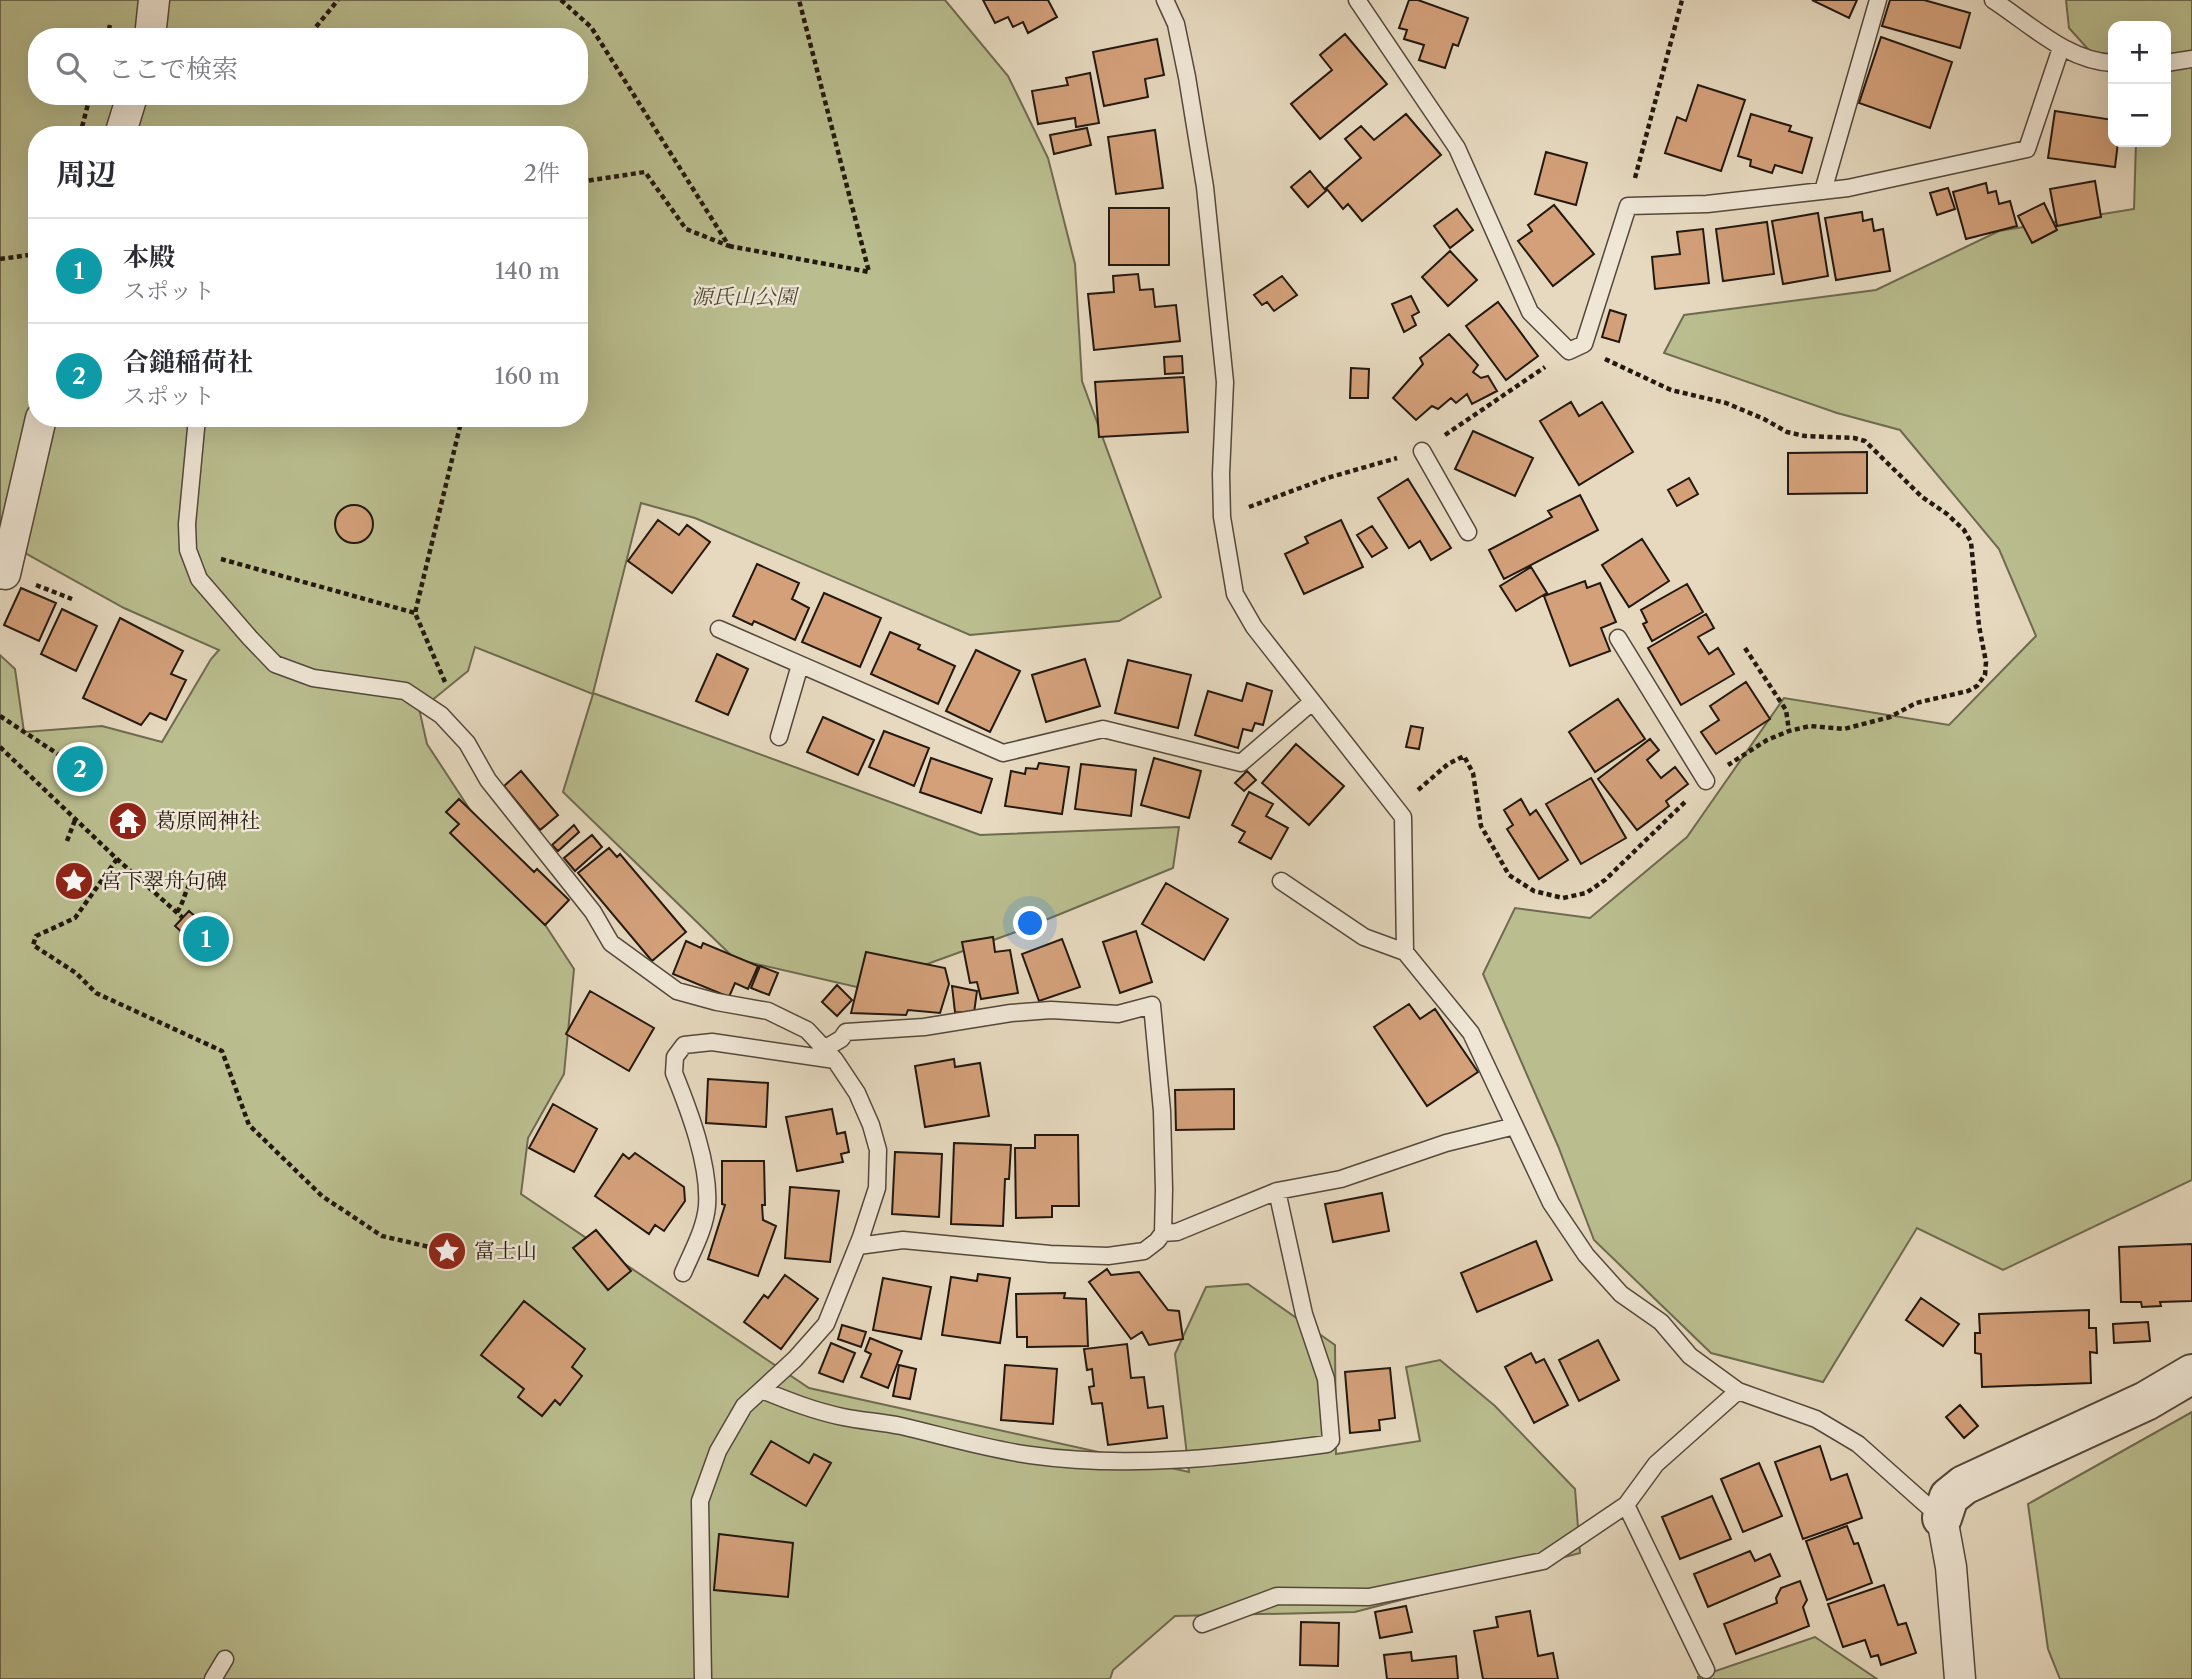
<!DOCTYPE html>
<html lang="ja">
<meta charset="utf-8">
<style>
body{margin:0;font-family:"Libre Caslon Text","Noto Serif JP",serif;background:#f2f2f3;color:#2b2b33}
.controls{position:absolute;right:21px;top:21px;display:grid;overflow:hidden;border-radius:14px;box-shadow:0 7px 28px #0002}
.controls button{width:63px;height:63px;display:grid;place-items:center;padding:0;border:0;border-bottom:2px solid #e1e1e2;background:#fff;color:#2b2b33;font:35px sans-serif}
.you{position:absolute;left:1031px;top:924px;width:24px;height:24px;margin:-18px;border:5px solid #fff;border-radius:50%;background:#1a73e8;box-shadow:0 0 0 10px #1a73e833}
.badge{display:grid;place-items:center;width:46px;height:46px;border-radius:50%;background:#8f2418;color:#fff;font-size:23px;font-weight:700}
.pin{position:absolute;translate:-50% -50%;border:4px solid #fff;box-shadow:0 2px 7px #0006}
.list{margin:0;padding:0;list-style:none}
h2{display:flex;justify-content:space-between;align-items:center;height:91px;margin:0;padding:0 28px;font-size:30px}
h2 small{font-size:23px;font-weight:400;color:#7c7c81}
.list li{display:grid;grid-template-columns:46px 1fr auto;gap:21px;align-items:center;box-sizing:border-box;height:105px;padding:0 28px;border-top:2px solid #e1e1e2}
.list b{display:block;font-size:26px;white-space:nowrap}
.list p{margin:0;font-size:23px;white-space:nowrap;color:#7c7c81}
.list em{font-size:23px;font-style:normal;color:#7c7c81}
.icon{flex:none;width:38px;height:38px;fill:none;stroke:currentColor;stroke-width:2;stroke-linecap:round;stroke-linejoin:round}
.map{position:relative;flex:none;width:2192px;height:1679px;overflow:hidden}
.search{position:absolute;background:#fff;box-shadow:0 7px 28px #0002;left:28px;top:28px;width:560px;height:77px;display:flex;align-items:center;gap:18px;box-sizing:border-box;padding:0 24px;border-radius:28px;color:#7c7c81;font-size:26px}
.panel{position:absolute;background:#fff;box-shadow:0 7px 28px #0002;left:28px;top:126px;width:560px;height:301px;border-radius:28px}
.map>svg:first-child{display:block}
.green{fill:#babe8f;stroke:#6e6b50;stroke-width:2;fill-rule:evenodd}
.building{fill:#d3a07a;stroke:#231810;stroke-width:2}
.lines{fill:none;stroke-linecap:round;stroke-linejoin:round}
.service-casing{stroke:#54483c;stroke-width:19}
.minor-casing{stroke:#54483c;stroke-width:33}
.tertiary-casing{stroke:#54483c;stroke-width:42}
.path{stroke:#231810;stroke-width:4.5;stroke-dasharray:5 3.5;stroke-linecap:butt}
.service{stroke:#efe6d5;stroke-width:16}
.minor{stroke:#efe6d5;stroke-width:30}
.tertiary{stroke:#efe6d5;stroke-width:38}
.labels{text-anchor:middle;stroke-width:5;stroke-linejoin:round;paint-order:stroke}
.park-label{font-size:21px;font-style:italic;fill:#504a36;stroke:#efe6d5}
.poi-label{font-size:21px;fill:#231810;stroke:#efe6d5;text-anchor:start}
</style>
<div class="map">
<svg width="2192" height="1679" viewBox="0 0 2192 1679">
<rect width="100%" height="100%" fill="#e6d9bf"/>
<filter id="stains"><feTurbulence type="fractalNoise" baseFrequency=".00286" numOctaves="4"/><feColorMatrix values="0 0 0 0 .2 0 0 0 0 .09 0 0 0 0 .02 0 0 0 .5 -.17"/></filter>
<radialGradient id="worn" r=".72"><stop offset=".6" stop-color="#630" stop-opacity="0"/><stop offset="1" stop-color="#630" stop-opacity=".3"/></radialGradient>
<!-- green -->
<path class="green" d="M0 0H945L1008 76 1048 158 1075 264 1082 381 1161 597 1119 621 970 635 695 518 641 503 593 693 980 835 1179 827 1173 868 1021 930 861 988 735 959 563 792 593 694 475 647 468 671 425 706 418 704 427 744 574 969 564 1074 528 1138 521 1194 809 1388 1189 1472 1175 1354 1206 1287 1248 1284 1335 1345 1336 1454 1420 1441 1406 1367 1440 1360 1495 1406 1575 1489 1580 1553 1355 1612 1175 1616 1113 1670 1110 1679H0V655L15 669 24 732 102 726 162 742 211 659 219 650 124 608 0 539ZM37 37H579V96H37ZM37 135H579V418H37Z
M2066 0H2192V1180L2003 1270 1917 1228 1823 1382 1711 1353 1594 1240 1558 1146 1483 974 1515 908 1590 918 1687 837 1784 698 1949 725 2036 636 1999 549 1900 430 1837 413 1664 353 1684 315 1876 290 1999 231 2134 209 2136 142H2166V26H2113V77L2069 28Z
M2192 1412V1679H2060L2048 1649 2028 1504Z
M1815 1637 1877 1679H1698V1677Z"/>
<!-- building -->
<path class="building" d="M983 0H1048L1057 17 1028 33 1023 22 1013 27 1008 17 995 23Z
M1409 0H1418L1468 18 1458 46 1453 44 1445 68 1419 60 1424 45 1404 39 1407 30 1399 28Z
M1812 0H1857L1849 18Z
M1890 0H1924L1970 13 1960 48 1882 26Z
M1345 34 1387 84 1320 139 1291 104 1332 70 1320 55Z
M1881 37 1952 62 1930 128 1859 103Z
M1157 39 1164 75 1145 79 1148 97 1104 106 1093 52Z
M1090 73 1099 123 1076 127 1075 118 1038 124 1032 91 1068 85 1066 78Z
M1698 85 1745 100 1721 171 1665 153 1677 117 1686 121Z
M2055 111 2113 120V142H2118L2115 167 2048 158Z
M1406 114 1441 155 1362 221 1348 204 1343 209 1326 188 1361 158 1345 139 1361 126 1374 140Z
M1751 114 1791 126 1789 131 1812 138 1802 173 1775 165 1772 173 1750 166 1751 160 1738 156Z
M1087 128 1091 145 1054 154 1050 135Z
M1155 130 1163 188 1116 194 1108 137Z
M1546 152 1587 163 1576 205 1535 194Z
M1310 171 1326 191 1308 207 1291 187Z
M2095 181 2101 217 2057 226 2050 189Z
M1986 183 1988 193 1996 191 1999 204 2010 201 2017 226 1966 239 1953 192Z
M1948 188 1955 209 1937 215 1930 193Z
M2044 203 2057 230 2032 243 2018 216Z
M1554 205 1594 254 1553 286 1518 241 1532 231 1528 225Z
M1109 208H1169V265H1109Z
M1457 209 1473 230 1450 248 1434 226Z
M1862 212 1863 221 1872 219 1874 231 1883 229 1890 271 1836 280 1825 218Z
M1818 213 1828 276 1783 284 1772 221Z
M1767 222 1774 274 1723 281 1716 229Z
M1703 229 1709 283 1655 289 1652 257 1680 254 1677 232Z
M1450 251 1477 280 1448 306 1422 277Z
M1138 274 1140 290 1153 289 1155 307 1176 305 1180 341 1094 350 1088 294 1114 292 1113 276Z
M1282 276 1297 295 1274 311 1267 302 1262 305 1254 295Z
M1411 296 1419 312 1412 316 1416 325 1404 332 1392 304Z
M1498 302 1538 356 1506 380 1466 326Z
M1610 310 1626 315 1619 342 1602 337Z
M1449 334 1478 365 1473 372 1481 378 1488 376 1497 391 1472 404 1467 394 1456 403 1451 398 1438 409 1432 406 1416 420 1393 398 1423 364 1420 358Z
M1182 356 1183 373 1165 374 1164 357Z
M1351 368 1369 369 1368 398H1350Z
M1184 377 1188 432 1099 437 1095 382Z
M1571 402 1579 416 1602 402 1633 452 1579 485 1540 421Z
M1473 431 1533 458 1515 496 1455 469Z
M1867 452V493L1788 494V453Z
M1689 478 1698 494 1677 506 1668 490Z
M1408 479 1451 548 1431 560 1420 541 1409 548 1378 498Z
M1580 495 1598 530 1504 579 1489 550 1552 517 1548 511Z
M335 524a19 19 0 1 1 38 0a19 19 0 1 1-38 0Z
M658 520 679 535 687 525 710 542 672 593 628 561Z
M1341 520 1363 567 1304 594 1285 554 1308 543 1305 537Z
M1372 526 1387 548 1372 557 1357 535Z
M1642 539 1669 581 1629 607 1602 565Z
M757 564 799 583 792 599 809 608 795 640 754 621 752 625 733 616Z
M1531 567 1547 593 1516 611 1500 586Z
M1585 581 1587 588 1600 583 1616 622 1601 628 1610 651 1570 666 1544 596Z
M1687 584 1703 612 1652 641 1643 624 1647 622 1641 610Z
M21 588 56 603 39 641 4 625Z
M824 593 881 618 860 667 802 642Z
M62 609 97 626 76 671 41 654Z
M1706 614 1714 628 1698 637 1709 654 1718 648 1734 674 1681 705 1648 648Z
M120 618 183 651 171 674 186 680 166 720 150 713 141 725 83 698Z
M890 632 920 645 918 649 955 666 938 704 871 674Z
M976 650 1020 671 990 732 946 711Z
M717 654 748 669 728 715 696 701Z
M1085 659 1100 706 1046 722 1032 675Z
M1128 660 1191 675 1178 728 1115 713Z
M1746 682 1770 719 1716 754 1701 732 1719 720 1710 706Z
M1247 683 1272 691 1263 725 1255 723 1252 731 1243 729 1238 748 1195 735 1208 691 1242 701Z
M1618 699 1645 739 1595 772 1569 732Z
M823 717 874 740 858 775 807 752Z
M1411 726 1423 728 1419 749 1406 747Z
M884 731 929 748 914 786 869 767Z
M1650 739 1659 750 1647 760 1661 778 1675 767 1688 784 1666 801 1669 806 1637 830 1598 779Z
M1296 744 1344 786 1309 825 1262 783Z
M931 758 992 779 981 813 920 792Z
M1154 758 1201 771 1189 818 1141 805Z
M1039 763 1069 767 1062 814 1005 806 1011 771 1025 774 1026 768 1037 769Z
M1081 764 1136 770 1131 816 1075 809Z
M521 771 558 815 540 830 504 786Z
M1247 771 1256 780 1244 791 1235 783Z
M1591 778 1626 838 1581 864 1546 804Z
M1249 792 1273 804 1266 816 1288 828 1271 859 1239 842 1245 832 1232 825Z
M459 799 534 872 537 869 569 900 545 925 450 833 459 824 446 812Z
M1521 799 1530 815 1536 810 1568 860 1539 879 1507 829 1513 825 1504 810Z
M574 825 579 832 558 851 552 845Z
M592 835 602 847 575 871 564 858Z
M609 848 617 857 620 854 686 932 652 961 578 873Z
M1166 883 1228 919 1204 960 1142 924Z
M189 911 199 920 205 913 230 936 205 964 181 942 186 936 175 926Z
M1136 931 1152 982 1120 993 1103 942Z
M993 937 995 952 1010 950 1018 993 981 999 977 982 970 983 962 942Z
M1062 939 1080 987 1039 1001 1022 954Z
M686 941 701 948 703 943 758 966 748 989 735 983 729 997 673 974Z
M866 952 945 968 949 984 940 1013 908 1010 906 1015 851 1013Z
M760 966 778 973 769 995 751 988Z
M837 985 852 1000 837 1016 822 1002Z
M952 986 977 991 974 1013 955 1012Z
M590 991 654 1028 629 1071 566 1034Z
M1409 1004 1420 1019 1435 1009 1478 1072 1427 1106 1374 1027Z
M954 1059 955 1067 980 1063 989 1116 925 1127 915 1066Z
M708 1079 768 1083 766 1127 706 1123Z
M1234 1089V1129L1176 1130 1175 1090Z
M553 1104 597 1129 574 1172 529 1148Z
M832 1109 837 1134 845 1132 849 1152 841 1154 843 1162 797 1171 786 1117Z
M1035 1135H1078L1079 1206H1052V1217L1016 1218 1015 1148H1035Z
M954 1143 1011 1145 1009 1179H1005L1003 1226 951 1224Z
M895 1152 942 1154 939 1217 892 1214Z
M635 1153 684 1187 685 1201 664 1231 655 1225 649 1234 595 1196 623 1154 629 1159Z
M722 1161H764L765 1205H762L763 1220 776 1226 758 1276 708 1259 725 1205 722 1204Z
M790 1187 839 1191 830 1262 785 1258Z
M1382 1193 1389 1231 1333 1242 1325 1204Z
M596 1230 631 1271 608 1290 573 1248Z
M1536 1241 1552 1280 1477 1312 1461 1273Z
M2192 1244V1301L2160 1302 2161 1306 2142 1307 2141 1302H2121L2119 1247Z
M1107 1269 1111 1275 1139 1272 1168 1310 1179 1311 1183 1339 1149 1345 1142 1332 1131 1339 1089 1282Z
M978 1274 1010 1278 1000 1343 942 1335 951 1277 977 1281Z
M785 1275 818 1299 781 1349 744 1322 764 1295 768 1298Z
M883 1278 931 1287 921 1339 873 1330Z
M1065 1293 1064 1298 1086 1299 1088 1346 1027 1347V1337H1017L1016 1294Z
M1921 1298 1959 1324 1943 1346 1906 1320Z
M524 1301 585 1349 572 1367 582 1376 560 1405 555 1400 542 1416 518 1397 524 1389 481 1355Z
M2089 1310V1328H2096L2097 1353 2090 1352 2091 1383 1982 1387 1981 1354 1975 1353V1333H1980L1979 1314Z
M2148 1322 2150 1341 2114 1343 2113 1324Z
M842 1325 866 1332 861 1347 838 1339Z
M870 1338 902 1351 888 1388 861 1377 871 1354 865 1351Z
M1598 1340 1619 1380 1579 1401 1559 1360Z
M831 1343 855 1353 843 1382 819 1373Z
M1127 1344 1131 1378 1144 1377 1148 1408 1163 1406 1167 1438 1108 1445 1102 1403 1092 1404 1089 1387 1094 1386 1092 1369 1087 1370 1084 1349Z
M1531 1353 1536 1363 1544 1359 1568 1405 1534 1423 1505 1367Z
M899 1365 916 1369 910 1399 893 1396Z
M1005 1365 1057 1369 1053 1424 1001 1420Z
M1390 1368 1395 1418 1379 1420 1380 1430 1350 1433 1345 1372Z
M1960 1405 1978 1426 1964 1438 1946 1417Z
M771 1441 809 1463 814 1454 831 1463 806 1506 751 1474Z
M1820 1446 1831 1480 1847 1474 1862 1518 1803 1539 1775 1462Z
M1759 1463 1782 1516 1743 1532 1721 1479Z
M1712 1496 1731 1539 1680 1559 1662 1517Z
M1847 1526 1854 1544 1858 1543 1872 1583 1827 1600 1806 1541Z
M719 1534 793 1543 788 1597 714 1590Z
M1750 1551 1755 1561 1770 1554 1780 1576 1708 1607 1694 1574Z
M1800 1581 1807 1600 1803 1607 1809 1626 1736 1654 1724 1624 1777 1603 1776 1598 1781 1588Z
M1884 1585 1898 1625 1906 1623 1916 1653 1881 1665 1878 1655 1871 1657 1865 1640 1843 1647 1828 1604Z
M1406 1606 1412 1632 1380 1638 1375 1612Z
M1530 1611 1538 1656 1553 1653 1558 1679H1483L1474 1631 1498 1627 1496 1617Z
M1301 1622 1339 1623 1338 1666 1300 1665Z
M1411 1652 1412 1661 1456 1656 1458 1679H1387L1384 1655Z"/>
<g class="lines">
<!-- service casing -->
<g class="service-casing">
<path id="service" d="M1165 0 1176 24 1187 77 1205 187 1225 382 1221 474 1222 517 1235 594 1254 627 1403 817 1405 952 1471 1033 1551 1203 1586 1255 1621 1294 1661 1322 1690 1356 1738 1391 1816 1419 1858 1444 1940 1517
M1357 0 1457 148 1530 312 1569 351 1584 344 1628 206 1707 204 1848 188 2027 149 2061 48
M1993 0C2030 24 2067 61 2113 63
M2166 63 2192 59
M1823 191 1878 0
M197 418 187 524 188 550 199 579 250 638 275 664 313 678 405 691 441 715 467 743 488 780 593 912 611 943 677 991 717 1002 768 1011 807 1030 835 1060 857 1093 871 1125 878 1150 877 1188 861 1237 826 1324 795 1359 744 1406 718 1451 700 1501 703 1679
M1422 451 1468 532
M719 629 1003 753 1103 729 1241 763 1312 702
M1618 638 1706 781
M779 737 800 665
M1281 881 1364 937 1405 952
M824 1049 841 1039 846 1032 924 1027 1011 1013 1051 1010 1118 1014 1152 1005 1162 1111 1164 1190 1163 1233 1157 1241 1144 1251 1108 1256 1050 1254 903 1240 858 1246
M1163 1233 1177 1232 1277 1191 1341 1179 1446 1143 1515 1126
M683 1273C692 1252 705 1229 707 1206 710 1165 689 1110 674 1073L675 1057 684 1045 712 1042 835 1060
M762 1390C789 1401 814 1411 843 1417 862 1421 882 1422 901 1426 944 1436 986 1449 1030 1455 1128 1469 1230 1457 1327 1444L1331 1440 1326 1379 1304 1314 1277 1191
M1626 1505 1706 1670
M1202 1624 1277 1596 1369 1597 1543 1561 1626 1505 1656 1464 1738 1391
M213 1679 225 1659"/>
</g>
<!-- minor casing -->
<g class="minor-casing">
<path id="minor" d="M150 37 154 0
M120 135 132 96
M5 574 41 418
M1942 1518 1951 1567 1960 1679"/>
</g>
<!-- tertiary casing -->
<g class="tertiary-casing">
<path id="tertiary" d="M1942 1518 1949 1497 1964 1485 2146 1401 2192 1374"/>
</g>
<!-- path -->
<path class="path" d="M561 0 591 27 729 246 686 229 645 172 579 182
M107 37 110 25
M303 37 311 33 338 0
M80 135 90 96
M1635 178 1682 0
M729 246 869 272 799 0
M0 259 37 254
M1605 359 1671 390 1726 403 1764 419 1787 432 1805 436 1854 438 1865 441 1922 497 1947 514 1964 530 1971 542 1979 626 1986 662 1985 675 1977 686 1968 691 1916 703 1890 717 1844 729 1810 726 1789 731 1767 740 1728 765
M1445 435 1545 367
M1249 507 1327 478 1397 458
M221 559 415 613
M36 585 72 599
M1745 648 1786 710 1789 731
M445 682 415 613 462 418
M0 716 73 764
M0 747 117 859 183 918
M1418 790 1448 764 1464 756 1473 773 1481 826 1509 875 1534 891 1563 898 1586 893 1605 880 1687 800
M67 841 75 820
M117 859 75 918 36 936 33 945 76 973 96 993 222 1051 249 1125 322 1196 382 1236 447 1251
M177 912C186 899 184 888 196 876"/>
<!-- service -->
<use href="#service" class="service"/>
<!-- minor -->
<use href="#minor" class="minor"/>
<!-- tertiary -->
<use href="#tertiary" class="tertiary"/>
</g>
<!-- icons -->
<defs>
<g id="temple-disc" transform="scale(2.0125)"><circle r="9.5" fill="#8f2418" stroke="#efe6d5"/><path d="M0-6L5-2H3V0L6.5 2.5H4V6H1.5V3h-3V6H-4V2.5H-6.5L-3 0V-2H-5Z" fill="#fff"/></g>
<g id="sight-disc" transform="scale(2.0125)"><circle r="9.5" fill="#8f2418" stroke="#efe6d5"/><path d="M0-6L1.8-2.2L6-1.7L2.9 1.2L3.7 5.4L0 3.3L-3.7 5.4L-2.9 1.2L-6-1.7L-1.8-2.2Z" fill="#fff"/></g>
</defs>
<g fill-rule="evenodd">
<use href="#temple-disc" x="128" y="821"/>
<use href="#sight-disc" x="74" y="881"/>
<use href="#sight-disc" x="447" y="1251"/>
</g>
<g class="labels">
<!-- park labels -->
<g class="park-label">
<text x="744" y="304">源氏山公園</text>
</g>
<!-- poi labels -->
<g class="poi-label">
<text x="155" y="828">葛原岡神社</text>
<text x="101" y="888">宮下翠舟句碑</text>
<text x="474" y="1258">富士山</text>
</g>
</g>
<rect width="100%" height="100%" filter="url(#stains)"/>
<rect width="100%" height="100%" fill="url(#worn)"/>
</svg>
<div class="controls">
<button>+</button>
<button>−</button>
</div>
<div class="you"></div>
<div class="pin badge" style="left:206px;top:939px;background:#0f9aa8">1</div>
<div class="pin badge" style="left:80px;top:769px;background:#0f9aa8">2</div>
<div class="search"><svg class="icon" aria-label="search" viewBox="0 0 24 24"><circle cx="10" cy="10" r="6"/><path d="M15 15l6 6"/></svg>ここで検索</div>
<section class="panel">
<h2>周辺<small>2件</small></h2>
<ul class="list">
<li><span class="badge" style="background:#0f9aa8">1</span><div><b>本殿</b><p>スポット</p></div><em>140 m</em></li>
<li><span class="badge" style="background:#0f9aa8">2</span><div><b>合鎚稲荷社</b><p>スポット</p></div><em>160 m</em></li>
</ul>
</section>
</div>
